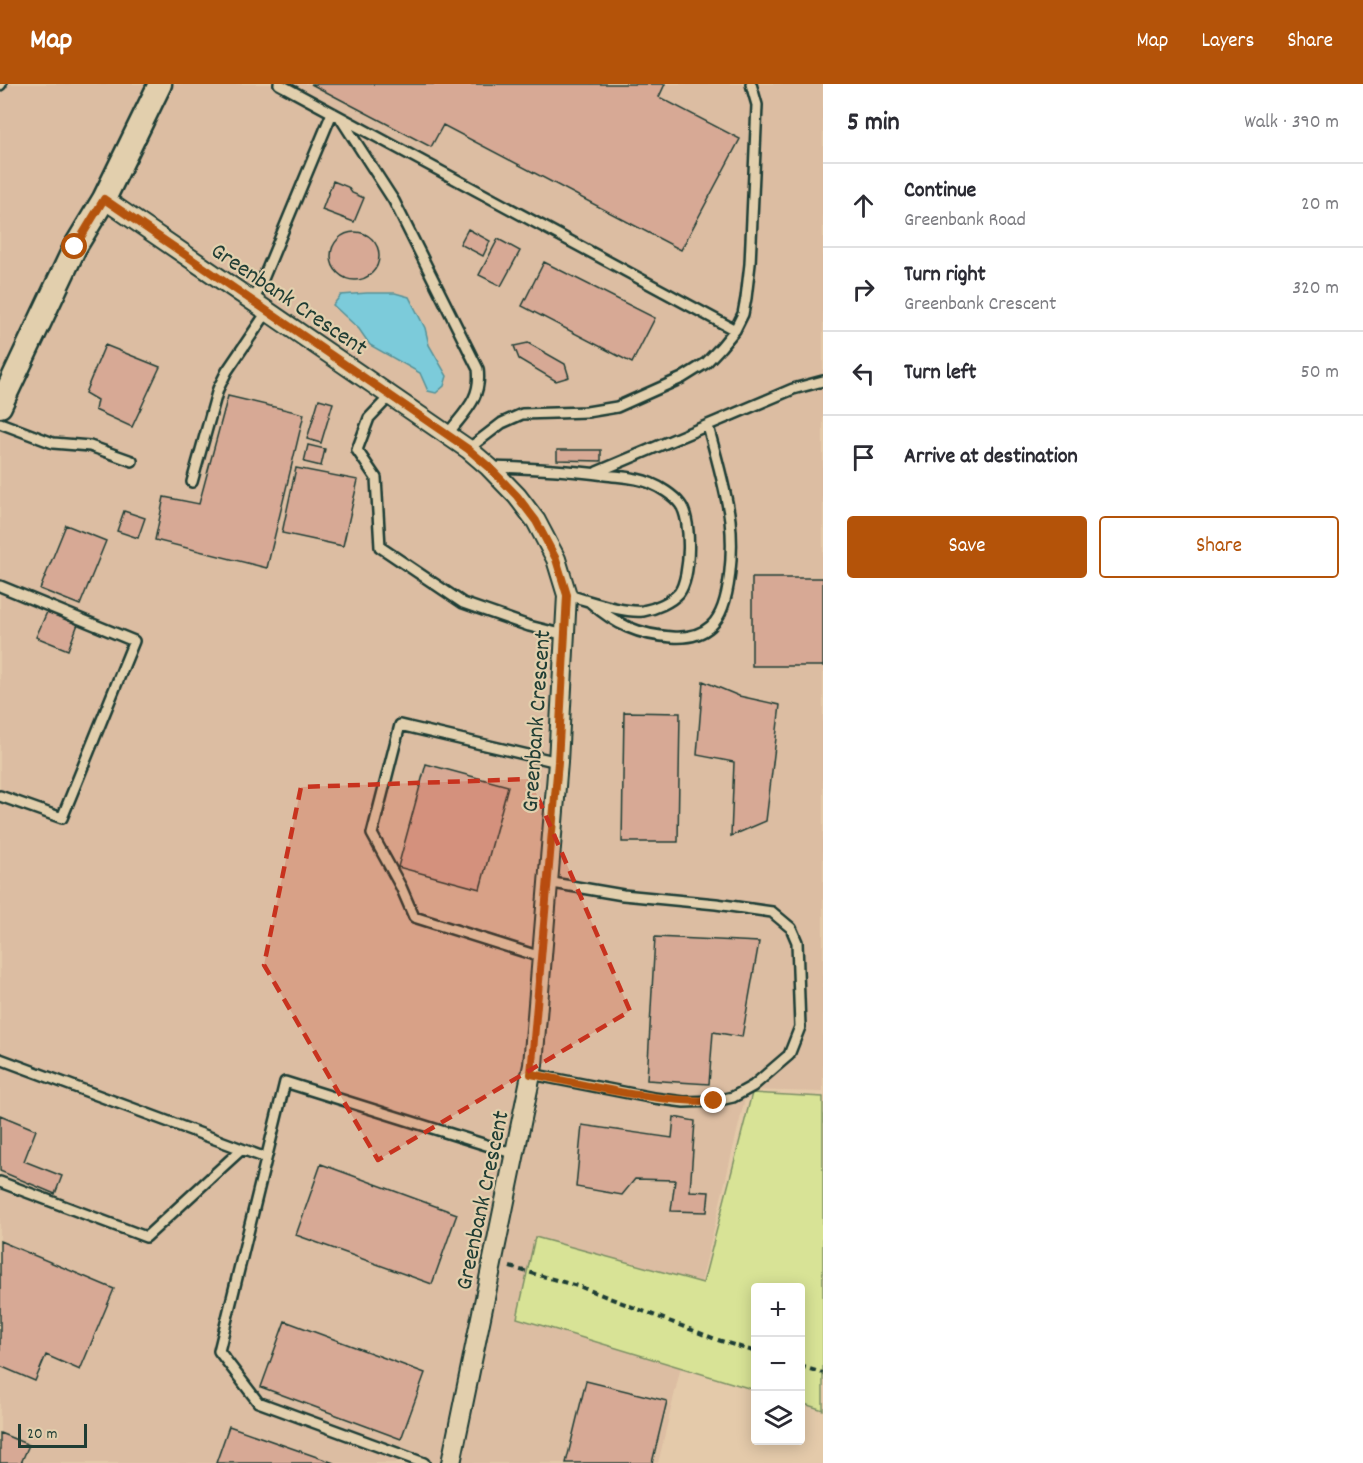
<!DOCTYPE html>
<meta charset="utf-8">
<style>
body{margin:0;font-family:Dekko,sans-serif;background:#f2f2f3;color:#2b2b33}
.controls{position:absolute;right:18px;bottom:18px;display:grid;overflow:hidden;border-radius:6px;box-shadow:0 3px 15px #0003}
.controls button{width:54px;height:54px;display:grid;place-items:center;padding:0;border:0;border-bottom:2px solid #e1e1e2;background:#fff;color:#2b2b33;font:30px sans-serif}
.scale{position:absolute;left:18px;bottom:15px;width:69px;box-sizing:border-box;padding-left:6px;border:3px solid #1f3d34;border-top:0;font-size:16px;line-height:21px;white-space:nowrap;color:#1f3d34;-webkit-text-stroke:4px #e2cfad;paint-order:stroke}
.stop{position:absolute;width:18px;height:18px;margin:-14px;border:4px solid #b45309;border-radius:50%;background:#fff}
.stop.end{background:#b45309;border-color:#fff;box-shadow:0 2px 6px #0008}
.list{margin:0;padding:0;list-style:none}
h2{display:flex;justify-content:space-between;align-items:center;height:78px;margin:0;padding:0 24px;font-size:26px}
h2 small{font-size:20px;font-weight:400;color:#7c7c81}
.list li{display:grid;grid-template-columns:39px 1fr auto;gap:18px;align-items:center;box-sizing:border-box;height:84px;padding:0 24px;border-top:2px solid #e1e1e2}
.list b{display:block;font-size:22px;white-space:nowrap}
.list p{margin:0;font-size:20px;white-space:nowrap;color:#7c7c81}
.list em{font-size:20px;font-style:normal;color:#7c7c81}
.actions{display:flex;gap:12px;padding:18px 24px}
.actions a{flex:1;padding:14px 0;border:2px solid #b45309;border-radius:6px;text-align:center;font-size:21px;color:#b45309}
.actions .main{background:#b45309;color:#fff}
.icon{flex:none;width:33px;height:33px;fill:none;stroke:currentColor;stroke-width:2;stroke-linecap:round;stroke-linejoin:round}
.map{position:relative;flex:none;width:823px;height:1379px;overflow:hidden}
header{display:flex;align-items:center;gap:36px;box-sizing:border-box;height:84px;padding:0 30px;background:#b45309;color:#fff}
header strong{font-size:28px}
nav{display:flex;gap:33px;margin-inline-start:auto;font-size:21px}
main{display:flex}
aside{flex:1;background:#fff}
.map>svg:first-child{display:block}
.built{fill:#dcbda2}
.green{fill:#d8e396;stroke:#7c9065;stroke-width:1.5}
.water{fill:#7ccbda;stroke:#579298;stroke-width:1.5}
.building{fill:#d7a995;stroke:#1f3d34;stroke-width:1.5}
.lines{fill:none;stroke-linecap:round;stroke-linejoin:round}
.service-casing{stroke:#1f3d34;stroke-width:14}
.minor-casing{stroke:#1f3d34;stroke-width:22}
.tertiary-casing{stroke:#1f3d34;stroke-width:27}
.path{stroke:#1f3d34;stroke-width:4;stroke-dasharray:6 4.5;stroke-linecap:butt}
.service{stroke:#e2cfad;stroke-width:9}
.minor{stroke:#e2cfad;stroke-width:18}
.tertiary{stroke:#e2cfad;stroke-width:22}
.route{stroke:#b45309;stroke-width:8}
.marked{fill:#c8321e;fill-opacity:0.2;stroke:#c8321e;stroke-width:4.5;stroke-dasharray:12 8;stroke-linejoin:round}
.labels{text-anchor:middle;stroke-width:4.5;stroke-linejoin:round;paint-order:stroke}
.street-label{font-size:24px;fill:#1f3d34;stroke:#e2cfad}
</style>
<header>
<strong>Map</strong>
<nav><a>Map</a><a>Layers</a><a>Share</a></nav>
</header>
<main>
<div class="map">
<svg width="823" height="1379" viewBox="0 0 823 1379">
<rect width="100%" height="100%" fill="#e4caaa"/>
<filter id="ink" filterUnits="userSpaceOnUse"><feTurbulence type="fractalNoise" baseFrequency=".0167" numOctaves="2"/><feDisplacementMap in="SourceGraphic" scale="12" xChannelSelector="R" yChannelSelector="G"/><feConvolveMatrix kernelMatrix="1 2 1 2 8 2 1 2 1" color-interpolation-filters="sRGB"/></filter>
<g filter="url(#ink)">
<!-- built -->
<path class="built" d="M0 0H823V1008L747 1006 658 1379H0Z"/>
<!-- green -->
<path class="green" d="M752 1009 823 1013V1326L801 1319 800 1204H756L755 1306 517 1234 535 1153 703 1199Z"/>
<!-- water -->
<path class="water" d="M367 209H395L409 213 425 244 429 261 447 292 444 302 436 309 428 307 420 289 370 261 359 245 333 221 341 211Z"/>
<!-- building -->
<path class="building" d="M311 0H665L659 13 740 55 681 166 443 41 431 63Z
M333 97 348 103 352 109 364 114 354 138 322 126Z
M468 145 490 157 483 172 460 160Z
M331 172a24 24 0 1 1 48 0a24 24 0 1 1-48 0Z
M498 155 520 167 501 202 479 191Z
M544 178 655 234 632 279 522 222Z
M528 259 565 280 569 293 556 297 519 275 514 262Z
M105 261 160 283 132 343 95 326 97 316 85 309Z
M228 312 304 330 267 484 155 456 164 413 199 420Z
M319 315 333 319 321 359 307 355Z
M308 361 325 365 321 382 304 378Z
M557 366H601V377L557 376Z
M296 384 358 396 343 462 282 449Z
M124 427 145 434 138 454 117 447Z
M66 441 106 457 80 521 40 505Z
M752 494H823V582H752Z
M47 528 78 540 68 566 36 553Z
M703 597 739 612 780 621 766 737 731 752 734 678 697 671Z
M624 628 680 629 678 758H622Z
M426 680 508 702 480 805 398 783Z
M655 853 759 858 742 953 713 948 709 1000 647 996Z
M0 1031 36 1046 24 1077 62 1092 55 1110 0 1087Z
M674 1033 695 1037 690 1107 709 1108 707 1128 671 1127 675 1096 635 1095 622 1111 576 1103 582 1041 672 1054Z
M321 1080 457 1130 432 1200 296 1151Z
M0 1157 114 1205 80 1286 46 1271 35 1297 0 1282Z
M285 1237 425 1289 401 1355 261 1303Z
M586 1297 667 1317 652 1379H566Z
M229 1342 334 1379H216Z
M0 1349 29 1361 21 1379H0Z"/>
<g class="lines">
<!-- service casing -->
<g class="service-casing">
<path id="service" d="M279 0 735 246
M0 1 1 0
M341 35 394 117 478 285C482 315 464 328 447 351
M253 219 332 29
M390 312 369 334 357 366 376 394 380 463 463 519 529 542 565 551
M0 339 53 359 90 362 132 377
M468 365 502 339 522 330 587 328 617 323 682 294 706 279 721 263 735 246 743 230 746 214 750 180 757 21 751 0
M491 383C530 384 567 386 605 391 620 393 637 393 650 399 660 403 673 411 680 420 692 435 691 493 679 509 671 518 655 525 643 527 621 529 588 516 567 511
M597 388 793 305 823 297
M192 398 218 305 227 287 267 228
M0 502 134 557 62 734 0 712
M590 518C615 540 638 551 672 553 686 554 700 552 711 542 732 523 733 463 730 436 726 405 716 373 708 342
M541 873 414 833 401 803 372 750 400 641 558 678
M0 975 266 1074
M531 990 654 1014 684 1018 715 1017 733 1013 753 1002 789 971 800 943 797 858 791 844 772 828 716 820 623 811 547 798
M0 1098 146 1153 242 1065
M424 1379 258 1318 219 1267 285 998 515 1070"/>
</g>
<!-- minor casing -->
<g class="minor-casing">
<path id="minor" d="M104 115 468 365 489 383 517 412 536 437 556 475 567 511 558 678 533 981 451 1379"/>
</g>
<!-- tertiary casing -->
<g class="tertiary-casing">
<path id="tertiary" d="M0 322 75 163 104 115 160 0"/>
</g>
<!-- path -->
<path class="path" d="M510 1183 581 1203 718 1256 756 1268
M800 1282 823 1289"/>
<!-- service -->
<use href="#service" class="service"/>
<!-- minor -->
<use href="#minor" class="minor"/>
<!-- tertiary -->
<use href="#tertiary" class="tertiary"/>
</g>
</g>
<g class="lines" filter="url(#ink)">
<!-- route -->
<path class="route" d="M75 163 104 115 468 365 489 383 517 412 536 437 556 475 567 511 558 678 531 990C592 1002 652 1018 714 1017"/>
</g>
<!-- marked area -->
<path class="marked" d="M530 695 630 927 378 1076 264 881 301 703Z"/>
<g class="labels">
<!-- street labels -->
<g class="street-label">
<text transform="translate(290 214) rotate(34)" y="8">Greenbank Crescent</text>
<text transform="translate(535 637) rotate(-86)" y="8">Greenbank Crescent</text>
<text transform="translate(481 1116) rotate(-78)" y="8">Greenbank Crescent</text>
</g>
</g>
</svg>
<div class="controls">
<button>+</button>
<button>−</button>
<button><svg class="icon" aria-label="layers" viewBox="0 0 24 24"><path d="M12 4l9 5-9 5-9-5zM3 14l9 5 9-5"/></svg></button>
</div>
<div class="scale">20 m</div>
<div class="stop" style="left:75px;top:163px"></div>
<div class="stop end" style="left:714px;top:1017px"></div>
</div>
<aside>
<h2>5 min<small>Walk · 390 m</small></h2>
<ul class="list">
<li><svg class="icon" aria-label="ahead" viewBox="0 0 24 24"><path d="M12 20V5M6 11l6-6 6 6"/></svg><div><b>Continue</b><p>Greenbank Road</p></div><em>20 m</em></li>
<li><svg class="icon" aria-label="right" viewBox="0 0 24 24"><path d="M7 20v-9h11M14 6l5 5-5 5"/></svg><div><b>Turn right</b><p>Greenbank Crescent</p></div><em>320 m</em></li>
<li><svg class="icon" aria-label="left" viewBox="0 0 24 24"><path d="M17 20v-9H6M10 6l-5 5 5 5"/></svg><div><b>Turn left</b></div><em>50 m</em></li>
<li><svg class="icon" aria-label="arrive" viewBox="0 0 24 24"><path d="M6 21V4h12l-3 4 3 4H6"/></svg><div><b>Arrive at destination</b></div></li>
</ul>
<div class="actions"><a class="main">Save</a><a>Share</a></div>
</aside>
</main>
